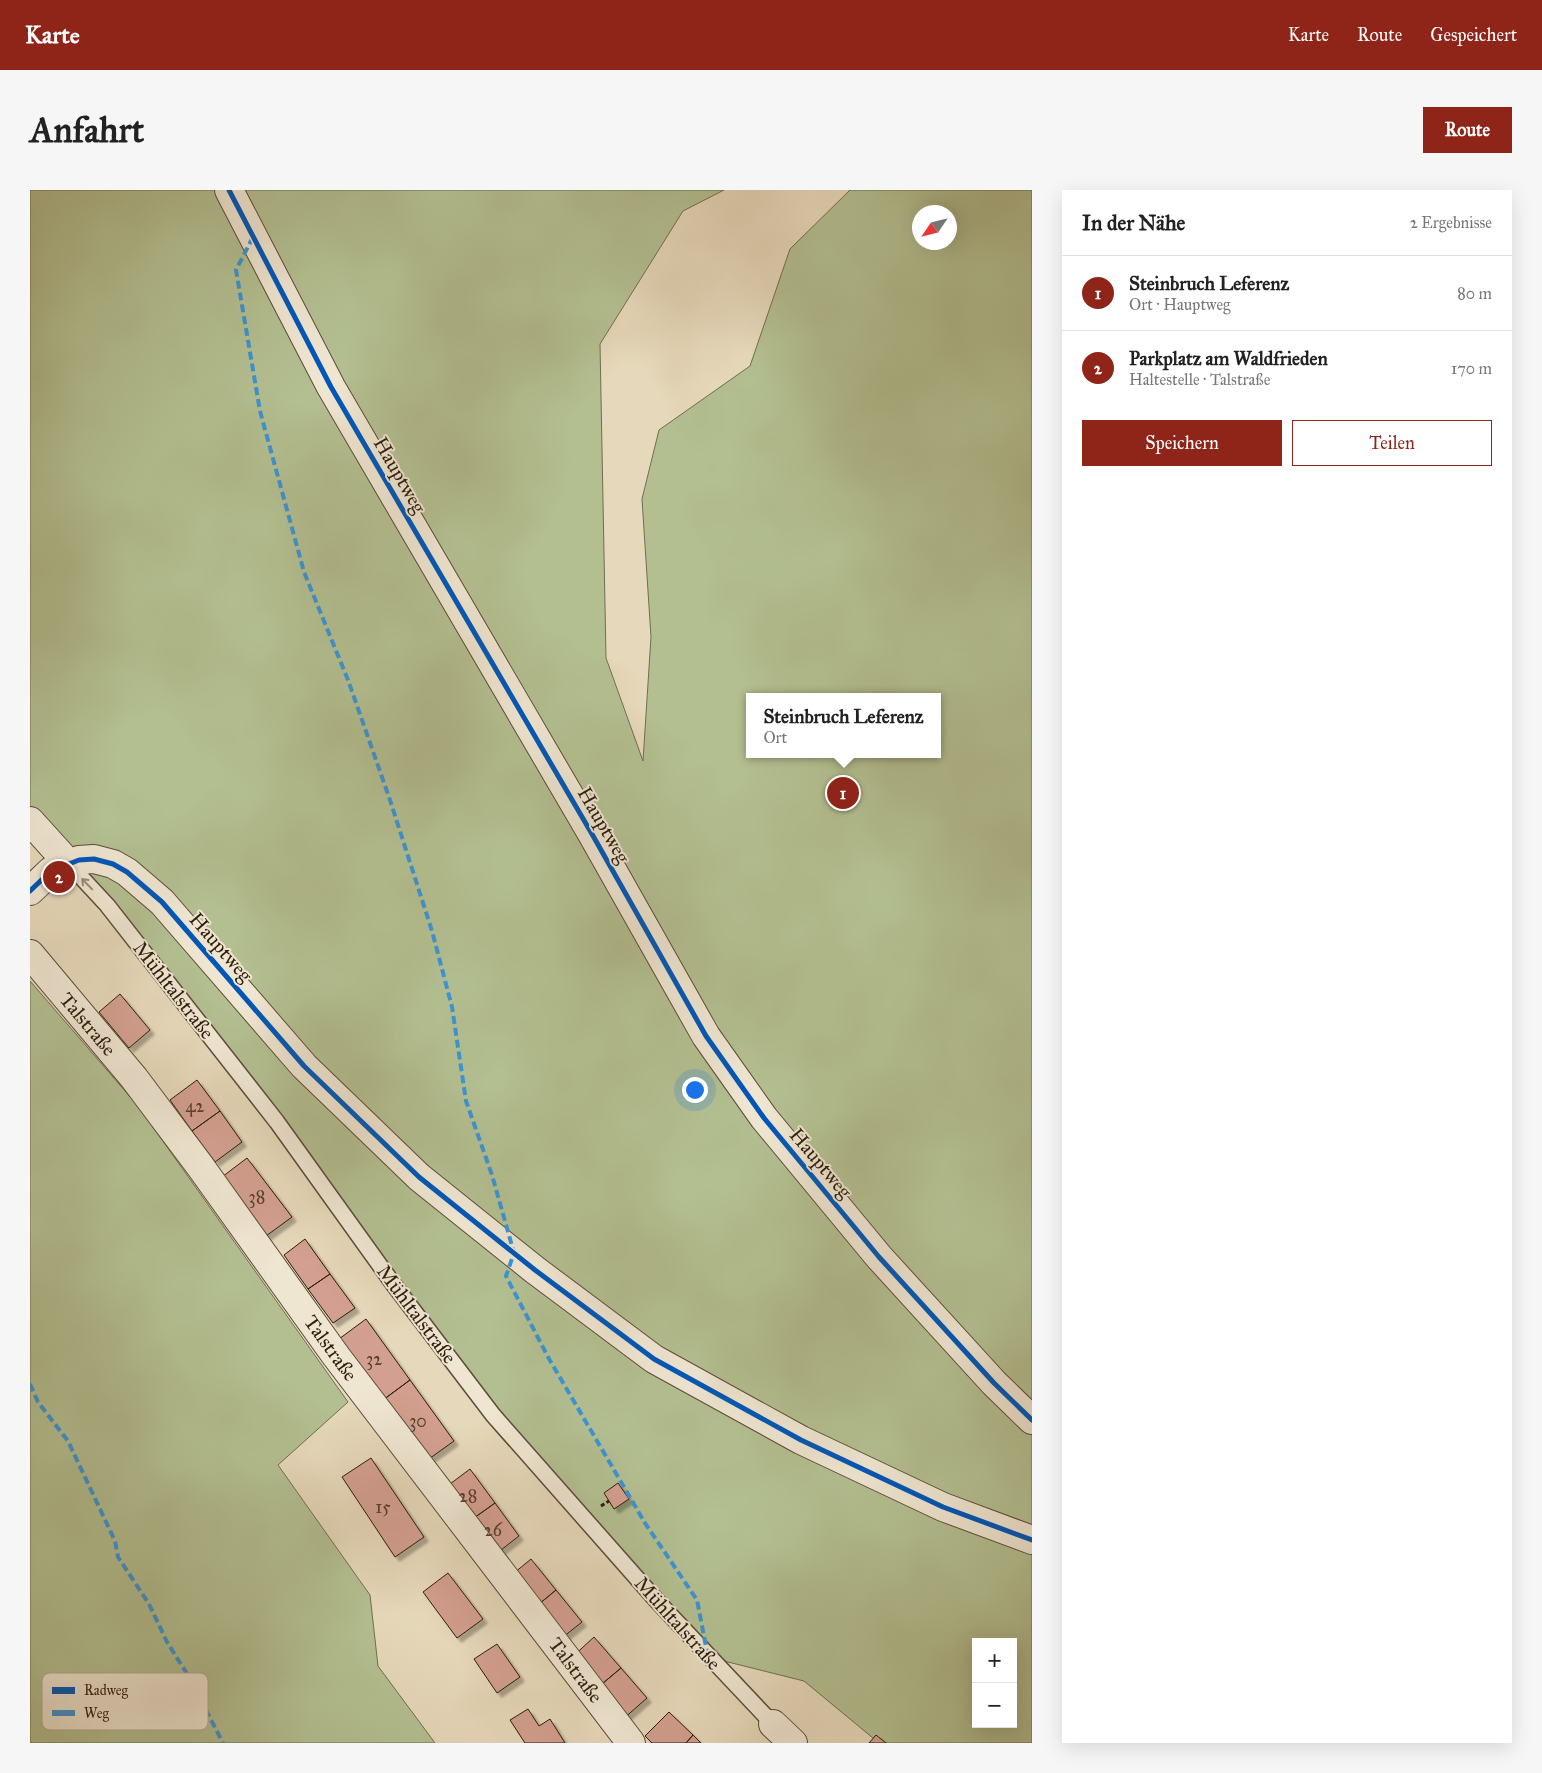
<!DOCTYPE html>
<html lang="de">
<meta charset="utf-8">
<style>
body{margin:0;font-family:"IM FELL Great Primer",serif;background:#f6f6f6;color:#222}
.controls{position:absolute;right:15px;bottom:15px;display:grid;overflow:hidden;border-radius:0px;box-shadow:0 5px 20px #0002}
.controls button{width:45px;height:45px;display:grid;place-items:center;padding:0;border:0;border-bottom:1px solid #e0e0e0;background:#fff;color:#222;font:25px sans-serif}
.compass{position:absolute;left:882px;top:15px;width:45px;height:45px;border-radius:50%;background:#fff;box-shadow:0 5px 20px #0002;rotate:235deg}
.you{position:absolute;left:664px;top:899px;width:18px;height:18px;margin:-12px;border:4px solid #fff;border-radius:50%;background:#1a73e8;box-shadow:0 0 0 8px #1a73e833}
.badge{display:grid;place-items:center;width:32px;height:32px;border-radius:50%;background:#8f2418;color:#fff;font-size:16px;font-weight:700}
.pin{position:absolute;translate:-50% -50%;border:2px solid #fff;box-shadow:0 1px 5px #0006}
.popup{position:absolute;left:716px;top:503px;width:195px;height:65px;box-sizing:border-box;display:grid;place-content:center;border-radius:0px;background:#fff;filter:drop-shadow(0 1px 4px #0005);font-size:16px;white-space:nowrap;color:#767676}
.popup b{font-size:19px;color:#222}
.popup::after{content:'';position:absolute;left:50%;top:100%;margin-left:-10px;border:10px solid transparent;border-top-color:#fff}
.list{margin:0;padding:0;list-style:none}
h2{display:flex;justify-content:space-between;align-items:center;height:65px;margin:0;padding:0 20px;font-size:21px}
h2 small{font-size:16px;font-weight:400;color:#767676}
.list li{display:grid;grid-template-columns:32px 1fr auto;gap:15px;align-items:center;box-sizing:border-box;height:75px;padding:0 20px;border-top:1px solid #e0e0e0}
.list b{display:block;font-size:19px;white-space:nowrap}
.list p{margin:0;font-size:16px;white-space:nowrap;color:#767676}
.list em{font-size:16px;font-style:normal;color:#767676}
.actions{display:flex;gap:10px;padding:15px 20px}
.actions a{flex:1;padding:11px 0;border:1px solid #8f2418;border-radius:0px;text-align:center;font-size:18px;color:#8f2418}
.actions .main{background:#8f2418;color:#fff}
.map{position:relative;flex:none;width:1002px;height:1553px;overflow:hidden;border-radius:0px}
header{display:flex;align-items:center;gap:30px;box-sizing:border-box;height:70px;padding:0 25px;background:#8f2418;color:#fff}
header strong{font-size:24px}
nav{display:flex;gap:28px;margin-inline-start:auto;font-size:18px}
.intro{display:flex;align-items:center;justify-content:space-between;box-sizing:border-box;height:120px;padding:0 30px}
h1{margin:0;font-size:35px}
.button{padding:12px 22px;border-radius:0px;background:#8f2418;color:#fff;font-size:18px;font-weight:700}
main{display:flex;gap:30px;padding:0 30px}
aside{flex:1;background:#fff;border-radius:0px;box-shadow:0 5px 20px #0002}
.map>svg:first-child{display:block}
.green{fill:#b3bf91;stroke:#706e4e;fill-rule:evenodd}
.building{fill:#d39f90;stroke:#2e1d0c;filter:url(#shadow)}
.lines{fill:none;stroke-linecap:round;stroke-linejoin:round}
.service-casing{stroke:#5c4c38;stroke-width:18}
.minor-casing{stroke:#5c4c38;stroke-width:30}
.path{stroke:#2e1d0c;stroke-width:3;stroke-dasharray:4 2.5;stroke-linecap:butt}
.service{stroke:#efe6d2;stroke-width:15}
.minor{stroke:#efe6d2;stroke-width:28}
.quiet{stroke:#3c94d2;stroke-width:4;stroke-dasharray:8 4;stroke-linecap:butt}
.cycleway-casing{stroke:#efe6d2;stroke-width:8}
.cycleway{stroke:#0057b8;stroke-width:5}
.oneway{stroke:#988c79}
.labels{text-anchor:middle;stroke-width:4;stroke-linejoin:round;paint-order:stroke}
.number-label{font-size:18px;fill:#573e2d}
.street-label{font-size:20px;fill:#2e1d0c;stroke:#efe6d2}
.key{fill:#efe6d2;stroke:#b5aa97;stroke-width:1}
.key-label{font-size:14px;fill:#2e1d0c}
</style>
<header>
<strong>Karte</strong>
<nav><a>Karte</a><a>Route</a><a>Gespeichert</a></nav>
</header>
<div class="intro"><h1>Anfahrt</h1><a class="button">Route</a></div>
<main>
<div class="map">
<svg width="1002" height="1553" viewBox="0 0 1002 1553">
<defs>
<filter id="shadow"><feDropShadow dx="4.5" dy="4.5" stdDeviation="1" flood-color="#0004"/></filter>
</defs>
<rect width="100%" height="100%" fill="#e6d8ba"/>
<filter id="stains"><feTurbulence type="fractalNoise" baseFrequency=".004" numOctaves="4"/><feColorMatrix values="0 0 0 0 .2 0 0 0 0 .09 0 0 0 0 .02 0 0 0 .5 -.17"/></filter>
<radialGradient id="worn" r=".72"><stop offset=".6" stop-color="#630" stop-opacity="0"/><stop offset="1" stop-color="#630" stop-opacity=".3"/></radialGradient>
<!-- green -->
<path class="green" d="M0 0H694L653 21 570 154 576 468 613 571 621 447 612 309 629 240 720 176 760 59 820 0H1002V1553H849L774 1491 678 1467 463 1225 247 932 0 632ZM889 22H919V52H889ZM719 507H907V564H719ZM946 1452H983V1534H946Z
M0 791 108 916 318 1212 248 1275 340 1405 348 1476 405 1553H0Z"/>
<!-- building -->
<path class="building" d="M90 804 120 840 99 858 69 822Z
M167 890 190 921 162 941 140 910Z
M190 921 212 952 185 972 162 941Z
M217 968 262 1027 236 1046 192 987Z
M275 1049 300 1084 278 1099 254 1065Z
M300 1084 325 1118 303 1133 278 1099Z
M336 1129 380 1190 353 1210 309 1149Z
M380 1190 424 1251 396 1271 353 1210Z
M341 1268 394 1347 365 1367 312 1287Z
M440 1279 465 1313 437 1333 412 1300Z
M588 1293 599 1309 584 1319 574 1303Z
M465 1313 489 1346 462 1367 437 1333Z
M501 1369 526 1400 503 1419 478 1388Z
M418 1383 453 1429 427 1448 393 1402Z
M526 1400 552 1432 528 1451 503 1419Z
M564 1447 591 1478 566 1499 539 1470Z
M467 1454 490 1487 467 1503 444 1469Z
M591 1478 617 1508 592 1530 566 1499Z
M498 1519 509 1536 520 1529 535 1553H495L480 1530Z
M639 1522 663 1545 656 1553H622L615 1546Z
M663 1545 671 1553H656Z
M846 1545 856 1553H839Z"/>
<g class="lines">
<!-- service casing -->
<g class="service-casing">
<path id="service" d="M38 673 77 715 247 932 364 1095 463 1225 627 1411 743 1534"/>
</g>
<!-- minor casing -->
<g class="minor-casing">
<path id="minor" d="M199 0 301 197 562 644 676 846 734 928 849 1067 964 1193 1002 1230
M0 631 38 673
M0 701 21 681 49 670 64 669 83 674 97 682 132 712 274 876 389 987 505 1080 624 1169 771 1250 913 1317 1002 1350
M0 764 104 888 170 976 306 1166 601 1553
M743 1534 763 1553"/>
</g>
<!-- path -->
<path class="path" d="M571 1316 579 1311"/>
<!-- service -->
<use href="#service" class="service"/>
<!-- minor -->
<use href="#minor" class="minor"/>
<!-- quiet -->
<path class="quiet" d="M223 47 206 80 230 221 274 382 318 490 360 610 402 741 422 817 436 911 462 985 484 1063 476 1086 518 1167 615 1333 667 1410 678 1467
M0 1194 8 1212 38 1251 85 1351 88 1367 119 1414 137 1452 159 1487 193 1553"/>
<!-- cycleway casing -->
<g class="cycleway-casing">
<path id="cycleway" d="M199 0 301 197 562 644 676 846 734 928 849 1067 964 1193 1002 1230
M0 701 21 681 49 670 64 669 83 674 97 682 132 712 274 876 389 987 505 1080 624 1169 771 1250 913 1317 1002 1350"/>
</g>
<!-- cycleway -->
<use href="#cycleway" class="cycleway"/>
</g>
<!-- one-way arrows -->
<defs><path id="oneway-shaft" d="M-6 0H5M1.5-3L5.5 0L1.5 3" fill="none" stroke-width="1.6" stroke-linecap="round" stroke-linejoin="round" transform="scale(1.25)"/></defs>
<use class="oneway" href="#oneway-shaft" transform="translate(57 694) rotate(-134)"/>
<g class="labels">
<!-- number labels -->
<g class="number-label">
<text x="165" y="922">42</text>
<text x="227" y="1013">38</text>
<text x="344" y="1175">32</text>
<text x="388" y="1237">30</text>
<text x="438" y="1312">28</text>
<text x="353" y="1323">15</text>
<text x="463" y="1346">26</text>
</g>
<!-- street labels -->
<g class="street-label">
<text transform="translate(370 285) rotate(60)" y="7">Hauptweg</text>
<text transform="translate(574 635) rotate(60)" y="7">Hauptweg</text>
<text transform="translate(191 757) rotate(49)" y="7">Hauptweg</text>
<text transform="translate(144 800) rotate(52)" y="7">Mühltalstraße</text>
<text transform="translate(58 834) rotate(50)" y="7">Talstraße</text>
<text transform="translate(791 973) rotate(50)" y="7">Hauptweg</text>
<text transform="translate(387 1124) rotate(53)" y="7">Mühltalstraße</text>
<text transform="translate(301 1158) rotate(54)" y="7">Talstraße</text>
<text transform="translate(648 1433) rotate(48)" y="7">Mühltalstraße</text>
<text transform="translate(546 1480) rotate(53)" y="7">Talstraße</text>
</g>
</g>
<!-- legend -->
<rect x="12" y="1483" width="166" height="57" rx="8" class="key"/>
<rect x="22" y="1497" width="23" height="7" fill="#0057b8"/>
<rect x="22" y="1520" width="23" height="6" fill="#3c94d2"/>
<g class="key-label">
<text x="54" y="1505">Radweg</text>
<text x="54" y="1528">Weg</text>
</g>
<rect width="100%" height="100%" filter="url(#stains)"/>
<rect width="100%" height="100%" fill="url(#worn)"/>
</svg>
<div class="controls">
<button>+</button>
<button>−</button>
</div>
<svg class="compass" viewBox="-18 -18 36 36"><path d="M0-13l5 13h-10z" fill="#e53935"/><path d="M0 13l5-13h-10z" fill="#767676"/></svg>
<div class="you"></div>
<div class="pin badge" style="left:813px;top:603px">1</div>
<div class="popup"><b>Steinbruch Leferenz</b>Ort</div>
<div class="pin badge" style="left:29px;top:687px">2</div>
</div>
<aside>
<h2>In der Nähe<small>2 Ergebnisse</small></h2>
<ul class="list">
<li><span class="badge">1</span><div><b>Steinbruch Leferenz</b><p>Ort · Hauptweg</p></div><em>80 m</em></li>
<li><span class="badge">2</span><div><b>Parkplatz am Waldfrieden</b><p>Haltestelle · Talstraße</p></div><em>170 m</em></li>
</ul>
<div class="actions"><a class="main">Speichern</a><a>Teilen</a></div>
</aside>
</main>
